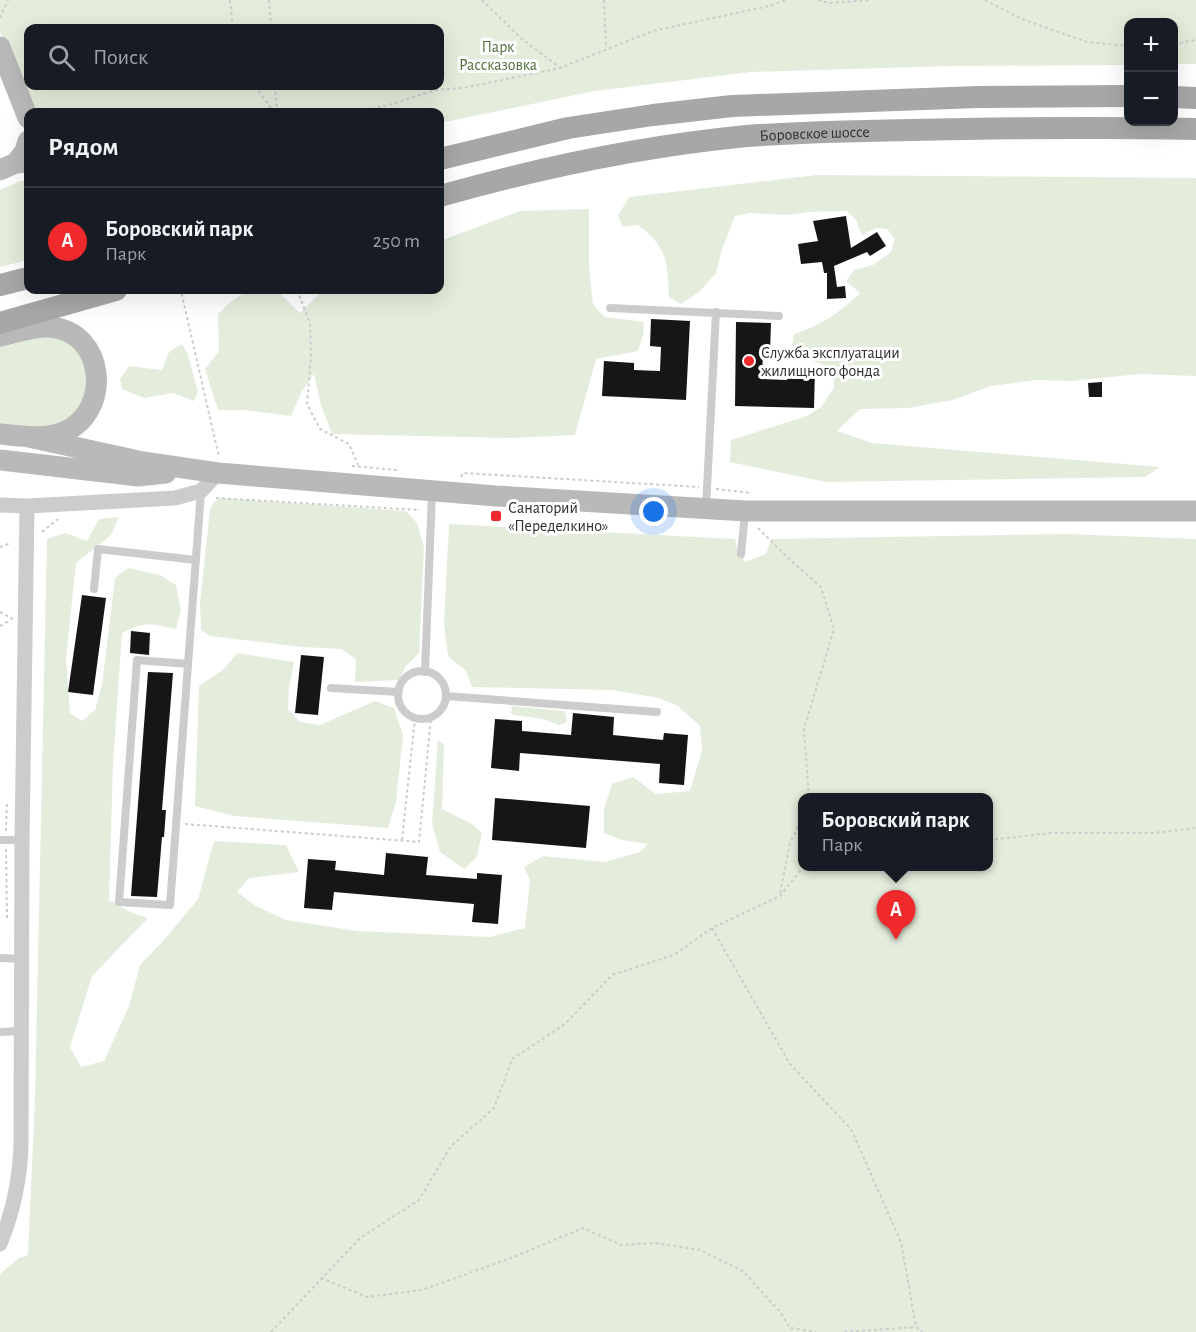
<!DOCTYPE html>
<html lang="ru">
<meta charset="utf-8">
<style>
body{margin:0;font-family:"Alegreya Sans",sans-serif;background:#242831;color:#f1f3f6}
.controls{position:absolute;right:18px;top:18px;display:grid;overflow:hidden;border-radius:12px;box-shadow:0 6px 24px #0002}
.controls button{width:54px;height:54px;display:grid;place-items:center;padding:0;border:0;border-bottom:2px solid #363941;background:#171b24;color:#f1f3f6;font:30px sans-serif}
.you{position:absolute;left:654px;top:512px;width:21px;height:21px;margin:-15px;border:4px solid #fff;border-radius:50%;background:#1a73e8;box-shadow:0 0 0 9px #1a73e833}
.badge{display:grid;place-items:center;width:39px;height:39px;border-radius:50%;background:#ef292c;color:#fff;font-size:20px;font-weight:700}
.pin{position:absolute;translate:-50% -50px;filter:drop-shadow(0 2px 3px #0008)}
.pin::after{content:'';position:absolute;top:32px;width:21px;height:18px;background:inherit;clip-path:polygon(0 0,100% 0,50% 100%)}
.popup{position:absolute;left:798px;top:793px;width:195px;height:78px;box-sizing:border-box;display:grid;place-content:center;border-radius:12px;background:#171b24;filter:drop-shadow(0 2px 4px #0005);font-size:20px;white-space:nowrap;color:#9ea1a6}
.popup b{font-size:22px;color:#f1f3f6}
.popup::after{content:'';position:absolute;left:50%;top:100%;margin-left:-12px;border:12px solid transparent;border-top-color:#171b24}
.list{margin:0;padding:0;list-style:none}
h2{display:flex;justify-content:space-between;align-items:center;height:78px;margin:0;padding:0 24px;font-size:26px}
h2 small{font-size:20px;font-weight:400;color:#9ea1a6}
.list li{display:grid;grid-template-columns:39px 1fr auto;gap:18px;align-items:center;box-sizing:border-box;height:108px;padding:0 24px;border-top:2px solid #363941}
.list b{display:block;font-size:22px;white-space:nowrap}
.list p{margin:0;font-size:20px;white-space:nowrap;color:#9ea1a6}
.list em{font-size:20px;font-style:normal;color:#9ea1a6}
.icon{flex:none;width:33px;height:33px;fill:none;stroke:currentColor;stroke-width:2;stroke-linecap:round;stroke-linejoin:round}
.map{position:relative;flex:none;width:1196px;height:1332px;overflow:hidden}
.search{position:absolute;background:#171b24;box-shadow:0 6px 24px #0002;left:24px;top:24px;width:420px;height:66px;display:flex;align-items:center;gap:15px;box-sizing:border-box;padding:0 21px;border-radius:12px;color:#9ea1a6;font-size:22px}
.panel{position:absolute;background:#171b24;box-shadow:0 6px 24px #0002;left:24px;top:108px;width:420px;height:186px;border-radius:12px}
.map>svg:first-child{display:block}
.green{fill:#e4eddc;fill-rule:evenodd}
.building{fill:#161616}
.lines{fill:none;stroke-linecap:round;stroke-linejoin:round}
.path{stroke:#ccc;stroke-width:2;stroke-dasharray:3 3;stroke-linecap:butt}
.lane{stroke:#ccc;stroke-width:8}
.street{stroke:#ccc;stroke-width:15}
.secondary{stroke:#b9b9b9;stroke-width:21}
.primary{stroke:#a7a7a7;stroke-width:22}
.poi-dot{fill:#ef292c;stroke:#fff;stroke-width:2}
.labels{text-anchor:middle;stroke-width:6;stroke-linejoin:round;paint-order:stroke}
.park-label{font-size:16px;fill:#4f6e3a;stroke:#fff}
.street-label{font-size:16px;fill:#2f2f2f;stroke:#fff}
.poi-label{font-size:16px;fill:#2f2f2f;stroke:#fff;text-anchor:start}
</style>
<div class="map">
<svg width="1196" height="1332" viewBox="0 0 1196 1332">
<rect width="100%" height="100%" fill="#fff"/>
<!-- green -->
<path class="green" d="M0 0H1196V64H1174V22H1128V65L949 66 751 72 595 91 440 123V112H37L0 32ZM28 28H440V86H28Z
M817 175 1196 178V376L1141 374 1071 381 1036 380 991 386 953 400 908 408 860 409 837 431 872 443 1160 467 1145 477 826 482 730 462 731 440 807 416 821 407 834 388V373L821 364 802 357 792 346 794 334C822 325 839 313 860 293L846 281 854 270 873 265 891 252 895 239 887 229 877 228 862 235 856 220 847 211 808 212 787 215 750 213 735 216 722 249 716 273 699 292 681 304 669 297C667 261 668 248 638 225L623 227 618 216 629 197Z
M20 181H28V260L0 267V190Z
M589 209V268L593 304 604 317 644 322 643 335 638 351 596 359 575 435 513 438 332 434 321 405 314 374 302 391 291 416 244 410H218L205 369 219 351 218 314C240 293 245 289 276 290L300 313 323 290H440V241L520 211Z
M55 336C66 341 77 347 83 358 96 382 81 419 55 427 45 430 13 427 0 427V343Z
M182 344 188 355 198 392 194 401 173 393 144 398 122 389 120 379 129 366 162 370 169 352Z
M220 498 406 511 417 523 424 547 419 653 406 666 399 680 355 682 356 659 341 649 302 647 210 636 201 630 200 603 210 510 214 502Z
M119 517 111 535 76 563 66 659 70 713 82 721 95 710 102 685 115 578 128 568 160 575 176 585 181 610 176 629C152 624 144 621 122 633L113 764 109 900 130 912 148 918 92 976 70 1047 81 1067 104 1061 129 1006 140 965 165 939 198 899 214 841 286 845 299 872 249 878 237 892 256 906 286 920 357 931 490 937 525 928 530 880 524 867 543 856 604 862 640 852 648 844 622 840 604 833V809L612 784 633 777 656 794 690 791 702 750 700 726 678 706 659 698 612 690 472 687 466 671 448 656 444 623 449 524 735 539 737 547 745 562 766 554 771 539 1067 534 1196 539V1332H0V1274L19 1258 28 1255 35 1098 47 539 65 533 87 541 99 519ZM803 798H989V866H803Z
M237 653 294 662 289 688 288 709 300 722 320 725 375 701 394 708 403 735 396 802 388 828 234 816 195 806 199 686 224 669Z
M512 706 565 711 567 722 559 725 543 719 514 715 511 713Z
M438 740 444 744 442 809 472 824 482 833 477 857 464 869 440 852 432 824Z"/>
<!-- building -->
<path class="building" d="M846 216 851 248 877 232 886 246 870 256 867 252 834 266 837 287 845 286 846 298 827 299V273H824L822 262 801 264 798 244 818 241 813 221Z
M651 319 690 321 686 400 602 396 604 361 634 363V370L660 371 661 347 650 346Z
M736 322 771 323 770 353H763L762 379 787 380V368L815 369 814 408 735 406Z
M1102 382V397H1089L1088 383Z
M82 595 106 598 93 695 68 692Z
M131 631 150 633 149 655 130 653Z
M301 655 324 657 318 715 295 713Z
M148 672 173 673 162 810H166L164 837H162L157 897 131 896Z
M573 713 614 717 613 735 663 740 664 733 688 735 684 785 659 783 660 764 520 753 519 771 491 768 495 719 522 721V731L571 735Z
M495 798 590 806 586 848 492 840Z
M386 853 428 857 426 875 477 879V873L502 875 498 924 472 922 474 904 334 892 332 910 304 908 308 859 336 861 335 870 384 875Z"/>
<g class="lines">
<!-- path -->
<path class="path" d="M230 0 233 28
M269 0 271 28
M482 0 522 39 559 67
M604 0 606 48
M818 0 830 3 870 0
M985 0 1024 20 1087 42 1128 46
M0 18 8 0
M1174 44 1196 40
M255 86 274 112
M275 86 277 112
M354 112 389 105 435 90 463 88 560 68 653 31 769 6 785 0
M184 290 181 291 219 457
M297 290 310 323 311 357 307 404 320 429 349 444 358 465
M352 466 397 470
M461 477 463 473 699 487
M716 489 752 493
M216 498 420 510
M758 528 788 558 821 587 834 629 804 729 809 798
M42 532 58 519
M0 547 11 543
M0 612 13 619
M0 626 11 620
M185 824 419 842 431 718
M6 831 7 801
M402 840 415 718
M989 840 1051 833H1153L1196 828
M6 849 7 918
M780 893 790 843 803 817
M712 928 790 1064 851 1129 901 1242 916 1327 922 1332
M321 1278 367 1297 422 1290 511 1258 583 1228 621 1245 655 1243 700 1250 743 1271 781 1313 790 1328 816 1332
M271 1332 360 1238 419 1200 451 1146 494 1108 512 1059 565 1024 612 975 674 955 712 928 780 896 804 866
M844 1332 916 1327"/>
<!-- lane -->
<path class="lane" d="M610 308 779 316
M706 508 716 312
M741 554 745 513
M94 589 98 549 196 560
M188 664 137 660 119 902 170 905 201 491
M398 695a24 24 0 1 1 48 0a24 24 0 1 1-48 0Z
M425 672 432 493
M331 688 399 692
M446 696 657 712
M0 840H22
M0 958 22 959
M0 1032 22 1031"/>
<!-- street -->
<path class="street" d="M0 505 27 506 175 498 201 491 218 473
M0 1244C13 1212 20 1180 21 1145L22 840 27 506"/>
<!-- secondary -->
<path class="secondary" d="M0 47 28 118
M16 163 25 151 28 141
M0 170 16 163 28 162
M0 336C15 333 34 326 50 327 105 331 113 411 64 432 45 440 20 436 0 434
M24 436 143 462 218 473 496 496 746 511H1196
M0 460 138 476 166 473"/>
<!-- primary -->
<g class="primary">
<path d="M1174 97 1196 98"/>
<path d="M440 159 568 128 653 115 732 106 978 97 1128 96"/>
<path id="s1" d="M440 196C539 168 643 146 747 136 801 132 855 131 910 130 1005 128 1101 127 1196 129"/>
<path d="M0 285 28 278"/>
<path d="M0 323 116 290"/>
</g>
</g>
<!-- markers -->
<g class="poi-dot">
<circle cx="749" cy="361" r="6"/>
<rect x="490" y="510" width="12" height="12" rx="3"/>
</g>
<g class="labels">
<!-- park labels -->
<g class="park-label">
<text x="498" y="52">Парк<tspan x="498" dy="18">Рассказовка</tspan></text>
</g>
<!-- street labels -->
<g class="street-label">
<text dy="6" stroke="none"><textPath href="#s1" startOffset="381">Боровское шоссе</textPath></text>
</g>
<!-- poi labels -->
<g class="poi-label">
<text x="761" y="358">Служба эксплуатации<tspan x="761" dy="18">жилищного фонда</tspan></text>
<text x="508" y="513">Санаторий<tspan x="508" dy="18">«Переделкино»</tspan></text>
</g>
</g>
</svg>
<div class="controls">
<button>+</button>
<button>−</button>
</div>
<div class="you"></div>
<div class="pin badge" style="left:896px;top:940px">A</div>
<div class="popup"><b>Боровский парк</b>Парк</div>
<div class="search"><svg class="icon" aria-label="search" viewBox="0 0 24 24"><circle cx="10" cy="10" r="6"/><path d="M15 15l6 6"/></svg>Поиск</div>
<section class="panel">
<h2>Рядом<small></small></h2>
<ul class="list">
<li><span class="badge">A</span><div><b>Боровский парк</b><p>Парк</p></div><em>250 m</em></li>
</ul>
</section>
</div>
